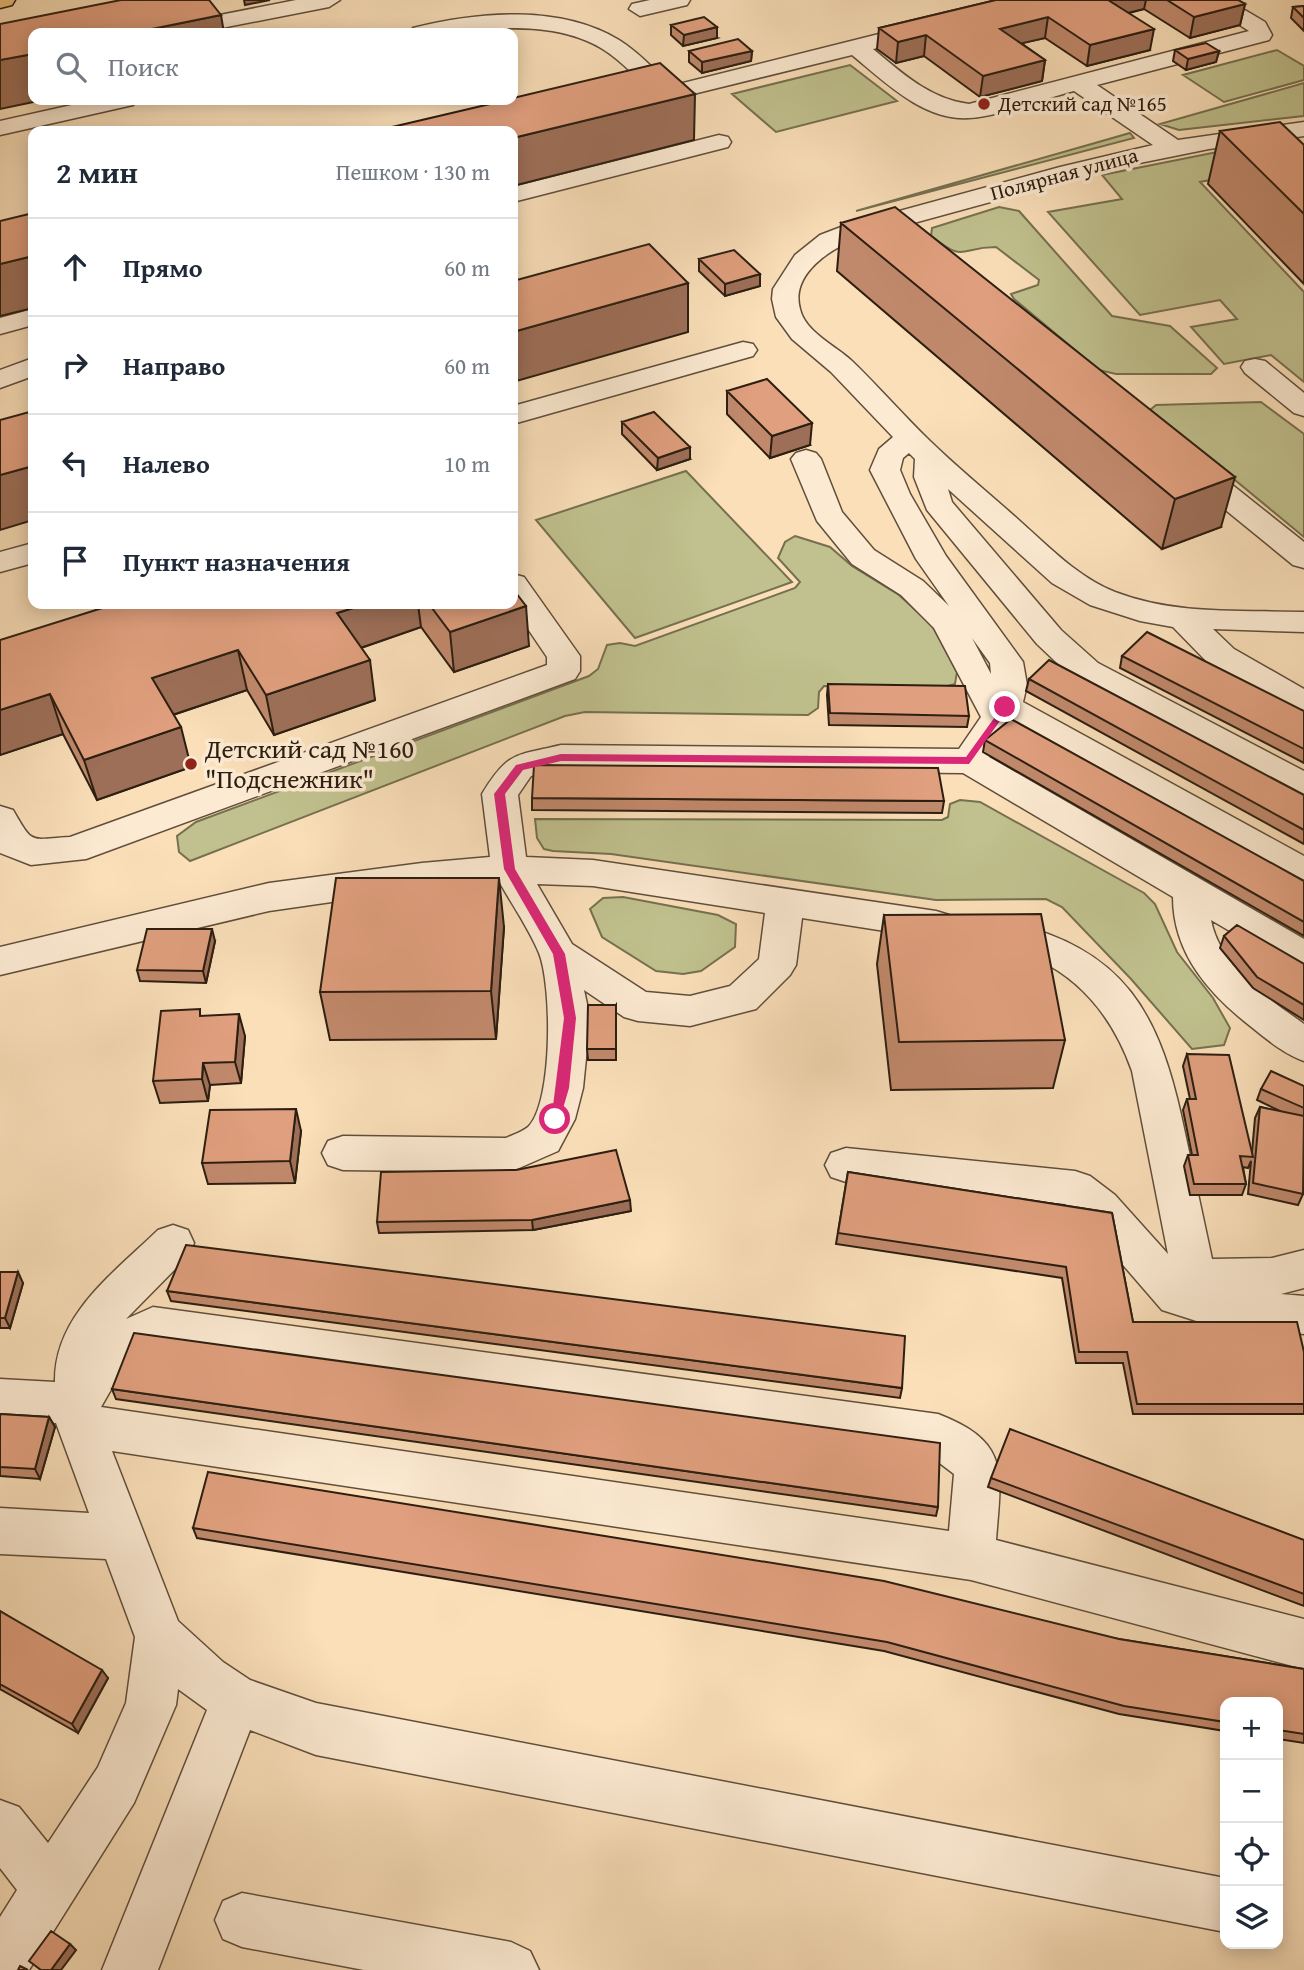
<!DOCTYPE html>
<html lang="ru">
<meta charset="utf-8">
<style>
body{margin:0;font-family:"Gentium Book Plus",serif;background:#f6f6f7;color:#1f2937}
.controls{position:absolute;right:21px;bottom:21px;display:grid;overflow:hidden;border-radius:14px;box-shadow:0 4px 18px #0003}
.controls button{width:63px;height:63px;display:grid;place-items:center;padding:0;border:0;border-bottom:2px solid #e0e1e3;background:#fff;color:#1f2937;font:35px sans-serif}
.stop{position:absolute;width:21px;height:21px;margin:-16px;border:5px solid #db2777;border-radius:50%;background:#fff}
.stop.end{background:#db2777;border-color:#fff;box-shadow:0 2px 7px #0008}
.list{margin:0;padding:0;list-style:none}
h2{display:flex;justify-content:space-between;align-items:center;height:91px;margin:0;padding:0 28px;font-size:30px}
h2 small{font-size:23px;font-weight:400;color:#747a83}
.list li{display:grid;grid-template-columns:46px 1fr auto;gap:21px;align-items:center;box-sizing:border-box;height:98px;padding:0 28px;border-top:2px solid #e0e1e3}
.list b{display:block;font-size:26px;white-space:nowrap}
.list em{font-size:23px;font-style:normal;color:#747a83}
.icon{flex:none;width:38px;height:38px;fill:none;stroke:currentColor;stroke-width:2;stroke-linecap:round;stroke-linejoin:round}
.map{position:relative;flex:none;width:1304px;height:1970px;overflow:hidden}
.search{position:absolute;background:#fff;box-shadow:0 4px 18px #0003;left:28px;top:28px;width:490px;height:77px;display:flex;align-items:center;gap:18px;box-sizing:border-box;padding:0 24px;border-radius:14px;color:#747a83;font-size:26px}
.panel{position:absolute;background:#fff;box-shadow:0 4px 18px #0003;left:28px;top:126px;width:490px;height:483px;border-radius:14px}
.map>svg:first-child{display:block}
.green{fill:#c0c18e;stroke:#767050;stroke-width:2}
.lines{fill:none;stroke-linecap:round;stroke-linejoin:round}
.minor-casing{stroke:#604e3b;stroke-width:3}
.major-casing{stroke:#2c1e11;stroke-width:3}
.minor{fill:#fcead2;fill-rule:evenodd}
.major{fill:#edc07c;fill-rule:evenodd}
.wall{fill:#c1896c;stroke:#2c1e11;stroke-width:2}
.shaded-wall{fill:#9d6f58;stroke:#2c1e11;stroke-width:2}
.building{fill:#e09f7e;stroke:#2c1e11;stroke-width:2}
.route{fill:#db2777}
.poi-dot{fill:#8f2418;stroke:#fcead2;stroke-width:2.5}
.labels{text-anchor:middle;stroke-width:7;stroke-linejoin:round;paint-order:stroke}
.far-poi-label{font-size:21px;fill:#2c1e11;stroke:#fcead2;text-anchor:start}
.far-street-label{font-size:21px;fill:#2c1e11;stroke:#fcead2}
.poi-label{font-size:26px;fill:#2c1e11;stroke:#fcead2;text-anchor:start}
</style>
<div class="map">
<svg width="1304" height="1970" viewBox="0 0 1304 1970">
<rect width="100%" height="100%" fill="#fadfb9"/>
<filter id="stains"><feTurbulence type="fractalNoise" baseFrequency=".00286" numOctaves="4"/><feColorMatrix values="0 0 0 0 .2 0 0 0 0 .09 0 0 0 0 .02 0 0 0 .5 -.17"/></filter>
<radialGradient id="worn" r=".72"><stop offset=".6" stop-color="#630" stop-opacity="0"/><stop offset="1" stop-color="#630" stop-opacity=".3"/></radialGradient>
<!-- green -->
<path class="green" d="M1277 50 1304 66V80L1224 102 1183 75Z
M850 65 897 101 776 132 732 94Z
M1304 83V116L1179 130 1160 124Z
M1130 133 1134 138 856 211 1095 143Z
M1222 151 1249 173 1200 182 1304 292V382L1271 355 1224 364 1191 327 1237 319 1220 300 1140 315 1048 212 1122 199 1102 175Z
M999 207 1019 211 1112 316 1170 326 1217 368 1211 374H1116L1099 370 1014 299 1011 294 1038 285 1039 280 996 247C958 247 967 264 931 236L932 228Z
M1261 402 1304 434V537L1150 410 1156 405Z
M686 471 792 582 635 638 536 520Z
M795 536 830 547 852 566 899 595 932 625 957 672 955 684 940 688 824 686 819 692 818 708 808 715 585 712 565 716 190 861 179 852 177 836 196 822 589 676 598 669 607 645 620 643 635 646 795 588 800 582 778 558 785 542Z
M960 800 980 802 1144 893 1155 904 1177 952 1213 998 1230 1028 1224 1045 1192 1049 1131 979 1062 907 1046 899 936 900 611 854 553 851 544 849 537 838 535 819 942 820 948 817 950 804Z
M623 897 718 915 736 924 735 947 701 971 683 974 656 971 602 937 590 909 603 898Z"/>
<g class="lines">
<!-- minor casing -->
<g class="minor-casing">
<path id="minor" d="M296 0H340L329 7 196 33H153L164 26Z
M650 0H690L687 5 640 16 629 9 632 4Z
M1201 0H1228L1265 22 1272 35 1269 40 1097 85 1178 140 1304 122V136L1209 149 1115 168 859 238C831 248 790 274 800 309 805 332 836 346 852 361 879 387 903 415 930 441 959 469 991 495 1021 522 1050 548 1078 577 1115 592 1174 615 1241 610 1304 612V632L1213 629 1234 649 1304 689V715L1292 712 1210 665 1173 627 1140 621 1090 605 1052 583 948 489 952 502 1061 630 1098 663 1304 771V798L1292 795 1074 679 1037 644 927 510 914 477 915 459 909 453 903 458 900 470 910 494 946 556 1023 662 1027 685 1023 702 1304 856V885L1291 881 1011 725 989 757 1304 939V971L1291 967 1211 920C1220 967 1268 998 1304 1024V1061C1285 1054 1270 1042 1254 1029 1211 996 1173 955 1173 897L963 773 561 769 531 776 518 795 526 857 593 860 936 911 949 915 955 925 949 935 936 939 802 918 796 965 790 975 756 1009 690 1026 638 1021 624 1017 584 990 590 1018 583 1088 575 1119 558 1151 510 1172 343 1170 328 1165 322 1153 328 1141 343 1136 506 1138C513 1135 524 1131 529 1126 553 1100 552 985 539 953 529 929 513 906 500 883L422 889 269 911 0 975V947L269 883 422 863 490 857 482 794C508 751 515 756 561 745L959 749 981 717 934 628 901 595 852 564 817 521 791 459 796 453 806 450 816 453 821 459 842 512 874 550 923 581 949 606 916 559 870 470 879 449 893 437 831 372 792 339 776 317 772 299 773 289 795 255 820 235 841 227 1060 167 1153 145 1074 91C1046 98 996 117 969 118 923 121 884 81 852 55L681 97 670 104 662 102C642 84 624 62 601 48 544 15 472 33 410 33L413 28C477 12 560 4 619 40 638 52 655 70 671 86L879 34 890 41 887 46 873 49C902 73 930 99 969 104L1249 31ZM972 638 990 663 991 674ZM537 884 593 886 765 913 759 959 730 986 690 996 646 992 572 944Z
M94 100H137L133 105 0 135V121Z
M719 135 728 137 731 142 728 147 513 202V187Z
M33 309V325L0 334V318Z
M743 342 753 344 757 350 753 356 513 424V406Z
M33 358V376L0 388V370Z
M1255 359 1265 361 1304 393V416L1294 413 1245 373 1241 367 1245 361Z
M1190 457 1201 460 1304 542V568L1293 565 1179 472 1175 466 1179 460Z
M33 543V563L0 572V552Z
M513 574 524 577 580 656V671L575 679 86 859 31 865 0 853V806L13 810C34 846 29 839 70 837L547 665V657L511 604Z
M1000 920C1127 948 1160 1013 1185 1133 1194 1175 1203 1217 1212 1259L1272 1258 1304 1250V1288L1281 1294 1304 1296V1334L1209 1325 1162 1310 1085 1221 1065 1204 846 1182 831 1177 825 1165 831 1153 846 1148 1075 1171 1090 1176 1115 1195 1168 1254 1132 1071C1115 1023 1086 983 1039 960 1023 952 1004 949 987 944L981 934 987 924Z
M173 1225 188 1230 194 1243 188 1256 126 1319 153 1307 938 1414C1011 1442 1001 1473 996 1540L1304 1619V1669L971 1580 112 1451 178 1621 223 1662 250 1680 316 1703 1225 1878V1932L316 1755 250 1730 158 1970H102L207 1710 178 1689 176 1705 134 1803 29 1970H0V1917L17 1890 0 1868V1800L19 1807 48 1843 98 1767 126 1703 135 1637 106 1559 0 1554V1508L89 1513 56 1423 0 1421V1379L55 1382C54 1315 114 1273 158 1230ZM156 1347 929 1455 954 1474 949 1531 101 1407 128 1360Z
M242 1893 511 1942 530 1951 539 1970H364L242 1947 223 1939 215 1920 223 1901Z"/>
</g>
<!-- major casing -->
<g class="major-casing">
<path id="major" d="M0 0H15L12 5 0 8Z"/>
</g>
<!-- minor -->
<use href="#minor" class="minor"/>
<!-- major -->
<use href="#major" class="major"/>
</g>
<!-- wall -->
<path class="wall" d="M996 0H1238L1245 4 1240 25 1190 38 1144 9 1129 13 1150 50 1087 66 1045 38 1021 43 1045 60 1042 81 980 97 924 56 896 63 877 49 879 28Z
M1304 6V31L1291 18 1293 7Z
M671 25 717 38 683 46 671 35Z
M1175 50 1219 51 1216 62 1186 70 1173 61Z
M689 51H752L751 61 702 73 689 62Z
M1220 131 1304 145V284L1208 184Z
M841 223 1221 527 1162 549 837 271Z
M699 259 760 274V286L725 296 699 271Z
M727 391 810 445 770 458 727 414Z
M622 422 690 459 657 470 622 434Z
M115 604H513L529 646 454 672 421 627 361 648 375 700 274 735 247 690 173 715 191 767 97 800 63 734 0 755Z
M1122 656 1304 711V763L1120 668Z
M1029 679 1304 795V844L1026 691Z
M828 684 969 716 967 727 829 725 827 695Z
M985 740 1304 881V936L983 752Z
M532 798 944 801 942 813 532 810Z
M884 915 1065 1040 1053 1088 891 1090 877 964Z
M504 927 496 1039 330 1040 320 992Z
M1224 936 1304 964V1020L1253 988 1220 948Z
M215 941 206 983 140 981 137 970Z
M616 1005V1060H588L587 1049Z
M202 1016 245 1036 241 1083 210 1085 208 1101 160 1103 153 1081Z
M1187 1054 1252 1152 1255 1118 1260 1107 1282 1112 1257 1100 1261 1089 1304 1086V1184L1303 1194 1298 1205 1248 1194 1251 1161 1248 1168 1243 1167 1246 1184 1242 1195H1190L1184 1166 1188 1155H1192L1183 1110 1187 1099H1190L1183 1066Z
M301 1131 295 1183 208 1184 202 1163Z
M848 1172 1112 1213 1133 1322 1304 1352V1414H1133L1123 1363H1076L1062 1278 836 1244Z
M631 1211 533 1230 379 1233 377 1222Z
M0 1272 23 1283 10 1328H0Z
M167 1291 902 1388 900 1398 171 1301Z
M112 1389 938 1507 936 1516 116 1399Z
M0 1414 49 1417 55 1427 40 1479 0 1476Z
M991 1478 1304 1540V1606L988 1487Z
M193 1528 1119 1639 1304 1669V1743L1278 1739V1702H1225V1731L1119 1714 884 1651 197 1538Z
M0 1611 108 1678 78 1733 0 1689Z"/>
<!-- shaded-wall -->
<path class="shaded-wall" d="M244 0H270L245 5Z
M1106 0H1146L1144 9 1103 19Z
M1245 4 1240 25 1190 38 1194 17Z
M221 15 224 33H132Z
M1048 17 1045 38 998 49 1000 29Z
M717 27V38L683 46 684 35Z
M1154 29 1150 50 1087 66 1090 45Z
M926 35 924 56 896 63 898 42Z
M752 51 751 61 702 73V62Z
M1219 51 1216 62 1186 70 1188 59Z
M33 54V100H43L0 109V60Z
M1045 60 1042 81 980 97 983 76Z
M695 94 694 140 513 186V138Z
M33 256V308L0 316V264Z
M760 274V286L725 296V284Z
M688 283V332L513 382V332Z
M812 423 810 445 770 458 772 436Z
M690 447V459L657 470 658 458Z
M33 466V520L0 530V475Z
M1235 477 1221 527 1162 549 1175 499Z
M366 604H418L421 627 343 654 337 613Z
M526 606 529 646 454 672 450 632Z
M238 650 247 690 163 718 152 678Z
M370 660 375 700 274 735 266 695Z
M50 694 63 734 0 755V710Z
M181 727 191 767 97 800 84 760Z
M499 878 504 927 496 1039 491 991Z
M212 929 215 941 206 983 203 971Z
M239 1014 245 1036 241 1083 235 1062Z
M203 1063 210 1085 208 1101 202 1079Z
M296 1109 301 1131 295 1183 290 1161Z
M630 1200 631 1211 533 1230 532 1220Z
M18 1272 23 1283 10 1328 5 1318Z
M49 1417 55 1427 40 1479 35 1469Z
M102 1670 108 1678 78 1733 72 1724Z
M70 1944 76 1950 61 1970H51Z"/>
<!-- building -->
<path class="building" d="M121 0H209L221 15 132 33H33V54L0 60V24Z
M996 0H1108L1154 29 1090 45 1048 17 1000 29 1045 60 983 76 926 35 898 42 879 28Z
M1167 0H1238L1245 4 1194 17Z
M1304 6V18L1293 7Z
M704 17 717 27 684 35 671 25Z
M738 39 752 51 702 62 689 51Z
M1206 43 1219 51 1188 59 1175 50Z
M660 63 695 94 513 138V131H375L507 100H513V98Z
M1280 122 1304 145V214L1220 131Z
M895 207 1235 477 1175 499 841 223Z
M33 213V256L0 264V221Z
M649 244 688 283 513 332V281Z
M734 250 760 274 725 284 699 259Z
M767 379 812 423 772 436 727 391Z
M33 411V466L0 475V420Z
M654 412 690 447 658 458 622 422Z
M513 589 526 606 450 632 429 604H513Z
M115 604H366L337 613 370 660 266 695 238 650 152 678 181 727 84 760 50 694 0 710V640Z
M1147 632 1304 711V749L1122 656Z
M1049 660 1304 795V830L1029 679Z
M828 684 965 686 969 716 830 713Z
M1011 719 1304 881V922L985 740Z
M534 765 938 768 944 801 532 798Z
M336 878H499L491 991 320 992Z
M1041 914 1065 1040 899 1042 884 915Z
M1237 925 1304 964V1005L1257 977 1224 936Z
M147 929H212L203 971 137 970Z
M588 1005H616V1049H587Z
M200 1009V1016L239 1014 235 1062 203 1063 202 1079 153 1081 161 1011Z
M1187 1054 1229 1055 1253 1157 1240 1156 1246 1184H1194L1188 1155H1198L1187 1099H1196Z
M1271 1071 1304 1086V1108L1261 1089Z
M1260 1107 1304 1116 1303 1194 1253 1183Z
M296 1109 290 1161 202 1163 210 1110Z
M616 1150 630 1200 532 1220 377 1222 381 1172 516 1170Z
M848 1172 1112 1213 1133 1322H1297L1304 1352V1404H1137L1127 1352H1079L1066 1267 838 1233Z
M186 1245 905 1336 902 1388 167 1291Z
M0 1272H18L5 1318H0Z
M134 1333 940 1443 938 1507 112 1389Z
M0 1414 49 1417 35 1469 0 1467Z
M1010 1429 1304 1540V1594L991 1478Z
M208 1472 884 1581 1119 1639 1304 1669V1734L1278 1730V1702H1225V1722L1124 1706 887 1642 193 1528Z
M0 1611 102 1670 72 1724 0 1684Z
M51 1931 70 1944 51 1970H41L29 1961Z
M20 1966 28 1970H18Z"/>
<!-- route -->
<path class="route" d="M1005 703 1010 707 969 764 561 761 523 770 505 794 515 869 565 954 576 1018 569 1088 559 1122H551L564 1018 553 954 504 869 494 794 516 765 561 754 966 757Z"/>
<!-- markers -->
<g class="poi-dot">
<circle cx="984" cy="104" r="7"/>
<circle cx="191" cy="764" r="7"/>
</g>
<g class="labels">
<!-- far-poi labels -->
<g class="far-poi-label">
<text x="998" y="111">Детский сад №165</text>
</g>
<!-- far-street labels -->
<g class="far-street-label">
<text transform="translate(1064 174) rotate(-15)" y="7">Полярная улица</text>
</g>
<!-- poi labels -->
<g class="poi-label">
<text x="205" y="758">Детский сад №160<tspan x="205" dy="30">"Подснежник"</tspan></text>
</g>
</g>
<rect width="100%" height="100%" filter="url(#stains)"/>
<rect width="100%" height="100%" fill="url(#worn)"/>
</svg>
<div class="controls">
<button>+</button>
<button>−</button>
<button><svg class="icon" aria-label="locate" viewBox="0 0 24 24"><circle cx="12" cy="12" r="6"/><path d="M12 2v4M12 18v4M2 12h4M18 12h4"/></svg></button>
<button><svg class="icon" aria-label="layers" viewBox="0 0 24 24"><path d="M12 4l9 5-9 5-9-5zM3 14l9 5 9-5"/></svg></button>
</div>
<div class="stop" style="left:555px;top:1119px"></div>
<div class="stop end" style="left:1005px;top:707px"></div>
<div class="search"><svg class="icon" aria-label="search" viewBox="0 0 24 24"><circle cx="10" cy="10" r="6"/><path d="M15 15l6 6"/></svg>Поиск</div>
<section class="panel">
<h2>2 мин<small>Пешком · 130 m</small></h2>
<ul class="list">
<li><svg class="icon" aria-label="ahead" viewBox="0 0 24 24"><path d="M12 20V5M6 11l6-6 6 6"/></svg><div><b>Прямо</b></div><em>60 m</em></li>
<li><svg class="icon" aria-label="right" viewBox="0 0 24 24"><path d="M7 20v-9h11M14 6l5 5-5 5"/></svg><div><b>Направо</b></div><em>60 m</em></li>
<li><svg class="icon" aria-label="left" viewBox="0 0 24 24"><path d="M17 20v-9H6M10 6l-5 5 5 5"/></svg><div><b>Налево</b></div><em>10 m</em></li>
<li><svg class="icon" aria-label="arrive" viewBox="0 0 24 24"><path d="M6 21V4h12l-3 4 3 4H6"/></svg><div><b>Пункт назначения</b></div></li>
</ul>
</section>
</div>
